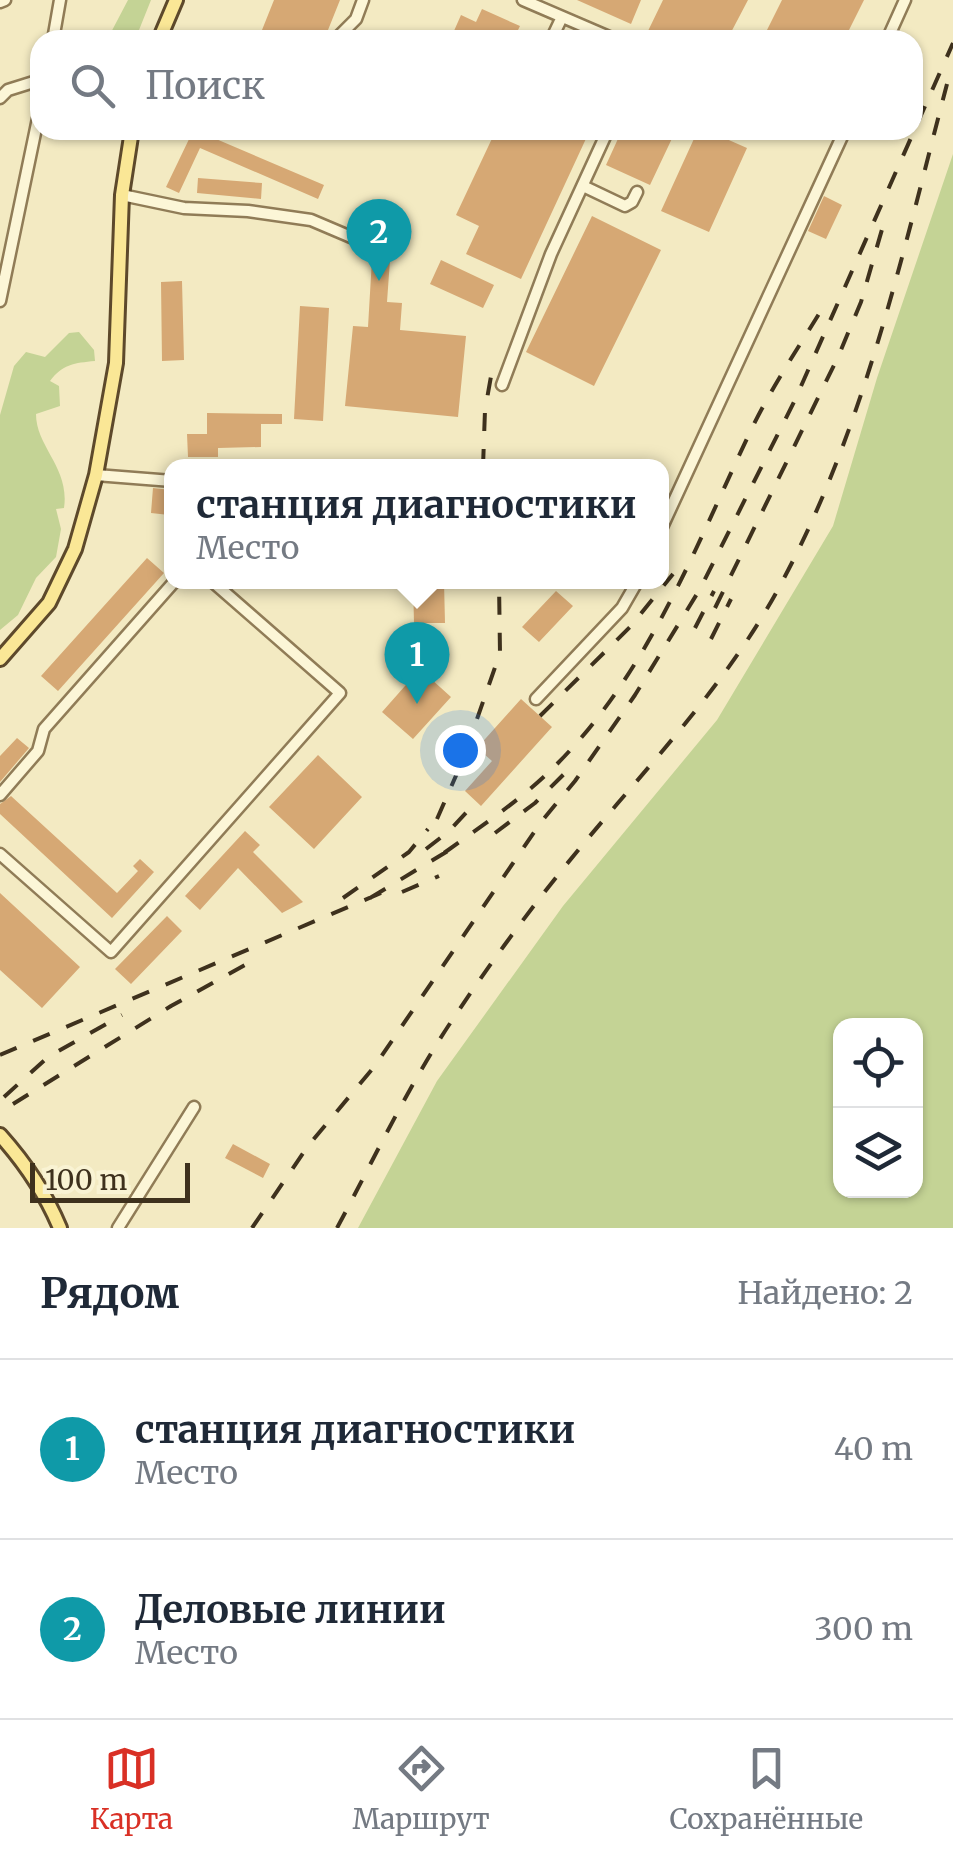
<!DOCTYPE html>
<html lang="ru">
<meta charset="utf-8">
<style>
body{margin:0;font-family:Merriweather,serif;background:#f6f6f7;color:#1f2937}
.controls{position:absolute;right:30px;bottom:30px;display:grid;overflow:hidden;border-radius:20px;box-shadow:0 2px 8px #0004}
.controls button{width:90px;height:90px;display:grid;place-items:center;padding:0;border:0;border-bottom:2px solid #e0e1e3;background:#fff;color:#1f2937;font:50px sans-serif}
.scale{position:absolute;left:30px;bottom:25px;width:160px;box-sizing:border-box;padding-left:10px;border:5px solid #3e311d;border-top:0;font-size:28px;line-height:35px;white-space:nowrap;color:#3e311d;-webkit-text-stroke:8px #f9f3d3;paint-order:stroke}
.you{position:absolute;left:460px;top:750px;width:35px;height:35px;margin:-25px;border:8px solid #fff;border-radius:50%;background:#1a73e8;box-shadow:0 0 0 15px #1a73e833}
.badge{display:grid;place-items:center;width:65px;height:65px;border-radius:50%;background:#d93025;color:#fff;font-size:32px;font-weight:700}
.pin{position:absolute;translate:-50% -82px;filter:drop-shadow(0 2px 5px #0008)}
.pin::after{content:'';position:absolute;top:52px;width:35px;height:30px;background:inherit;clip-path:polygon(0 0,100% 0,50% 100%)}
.popup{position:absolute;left:164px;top:459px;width:505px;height:130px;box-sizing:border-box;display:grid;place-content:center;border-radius:20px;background:#fff;filter:drop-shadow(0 2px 8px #0005);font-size:32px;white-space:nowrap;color:#747a83}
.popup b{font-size:38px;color:#1f2937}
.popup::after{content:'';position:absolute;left:50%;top:100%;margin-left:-20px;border:20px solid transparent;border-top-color:#fff}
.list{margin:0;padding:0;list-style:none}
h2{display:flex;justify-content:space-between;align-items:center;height:130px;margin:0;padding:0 40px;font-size:42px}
h2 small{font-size:32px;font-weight:400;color:#747a83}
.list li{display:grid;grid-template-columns:65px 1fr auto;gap:30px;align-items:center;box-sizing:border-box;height:180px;padding:0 40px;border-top:2px solid #e0e1e3}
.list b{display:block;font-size:38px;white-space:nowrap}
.list p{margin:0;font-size:32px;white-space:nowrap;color:#747a83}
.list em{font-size:32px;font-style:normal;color:#747a83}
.icon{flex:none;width:55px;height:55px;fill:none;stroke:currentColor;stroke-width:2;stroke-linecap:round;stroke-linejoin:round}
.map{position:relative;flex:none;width:953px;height:1228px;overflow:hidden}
.search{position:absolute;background:#fff;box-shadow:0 2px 8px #0004;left:30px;right:30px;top:30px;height:110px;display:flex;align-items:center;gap:25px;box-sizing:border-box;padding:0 35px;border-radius:30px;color:#747a83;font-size:38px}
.sheet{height:490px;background:#fff}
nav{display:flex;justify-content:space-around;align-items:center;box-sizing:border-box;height:140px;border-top:2px solid #e0e1e3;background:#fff;font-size:28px;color:#747a83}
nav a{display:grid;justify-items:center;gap:5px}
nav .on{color:#d93025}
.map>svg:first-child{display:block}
.green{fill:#c4d395;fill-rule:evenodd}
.building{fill:#d6a874}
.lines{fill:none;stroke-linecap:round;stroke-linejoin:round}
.minor-casing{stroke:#907c57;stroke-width:15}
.major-casing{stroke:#5d492b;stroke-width:18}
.minor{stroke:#fcf6d7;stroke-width:10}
.major{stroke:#fae796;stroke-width:12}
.rail{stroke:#3e311d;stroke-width:4;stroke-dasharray:18 18;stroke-linecap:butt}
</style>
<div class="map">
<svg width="953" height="1228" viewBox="0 0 953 1228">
<rect width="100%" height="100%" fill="#f3eac2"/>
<!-- green -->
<path class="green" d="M128 0H151L135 40H107Z
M953 154V1228H358L437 1081 563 906 717 720 833 526 877 378ZM840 1026H916V1190H840Z
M79 332 94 350 95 361C74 363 63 364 50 381L59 386 60 406 36 414C36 447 70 468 64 508L56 509 61 529 56 557 36 578 18 615 0 630V415L14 366 26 352 45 357 69 333Z"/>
<!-- building -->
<path class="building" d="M274 0H340L324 40H286L262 30Z
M577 0H641L631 24Z
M663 0H748L727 40H666L648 31Z
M782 0H864L844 40H762Z
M482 9 520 26 513 40H450L461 15 476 22Z
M496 130H590L521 279 466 254 479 226 456 215Z
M622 130H676L650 185 606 165Z
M698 130H706L747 148 709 232 661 211Z
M202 133 324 185 318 199 200 148 179 193 166 187 191 135Z
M198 178 262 183 261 199 197 193Z
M824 196 842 205 826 239 808 231Z
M361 206 383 212 378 232 356 226Z
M592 216 661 250 594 386 526 352Z
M372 259 390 260 387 302 402 303 400 330 466 336 458 417 345 406 353 326 368 327Z
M441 260 494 285 483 308 430 284Z
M182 281 184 360 162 361 161 282Z
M300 306 329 308 323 421 294 419Z
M207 413 282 414V424H261V447L218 448V457H188L187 434H207Z
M153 488 171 490 169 515 151 513Z
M147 558 164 573 58 691 41 676Z
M413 582H444L445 623H414Z
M556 591 573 606 539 642 522 627Z
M420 669 451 697 413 739 382 712Z
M521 699 552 727 481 806 465 791 492 761 477 748Z
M17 738 29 748 0 782V756Z
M318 755 362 797 314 849 269 807Z
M11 796 117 893 138 871 133 866 140 859 154 872 112 918 0 814V804Z
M245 831 260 845 253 852 303 902 282 913 238 868 200 910 185 896Z
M0 893 80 967 42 1008 0 970Z
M167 916 182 931 131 984 115 969Z
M233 1144 270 1164 263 1178 225 1158Z"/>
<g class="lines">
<!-- minor casing -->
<g class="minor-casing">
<path id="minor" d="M523 0 616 40
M0 2 5 0
M53 40 60 0
M335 40 356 19 363 0
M551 40 562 17
M887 40 905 0
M0 98 8 90 40 80
M583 186 625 206 632 202 637 192
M122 195 184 208 248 211 311 220 351 237
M0 301 40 109
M502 385 551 254 608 130
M96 475 172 481
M662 527 845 130
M536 699 622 608 637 582
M0 795 38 751 44 729 174 582
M0 854 111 952 340 693 213 582
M118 1228 194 1107"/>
</g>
<!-- major casing -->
<g class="major-casing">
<path id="major" d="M159 40 176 0
M0 659 49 603 75 549 96 475 116 363 122 195 132 130
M0 1135C26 1164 45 1192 60 1228"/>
</g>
<!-- minor -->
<use href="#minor" class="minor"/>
<!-- major -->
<use href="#major" class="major"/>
<!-- rail -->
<path class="rail" d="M483 467 485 410 493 365
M715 608 838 357 861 302 885 219
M695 628 714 591
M711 639 731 599
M540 716 630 627 673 574
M437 819 462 762 500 653 499 582
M495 833 535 803 564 774
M426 849 448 832 477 801
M444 853C483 825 525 797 558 763 650 670 697 543 752 428 772 387 798 348 822 309
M402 892 439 876
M343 898 409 852 428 829
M370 898 456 846
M0 1055 381 893
M4 1097 48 1057 122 1015
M13 1104 171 1006 252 961
M252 1228 308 1146 374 1067 541 822 575 781 635 695 700 589 794 402 953 43
M337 1228C375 1157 410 1082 455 1016 487 968 522 920 558 875 635 778 725 691 783 580 865 426 903 252 947 84"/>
</g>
</svg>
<div class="controls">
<button><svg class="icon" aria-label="locate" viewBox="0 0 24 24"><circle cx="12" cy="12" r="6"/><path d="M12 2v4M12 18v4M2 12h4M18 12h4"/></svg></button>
<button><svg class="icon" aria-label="layers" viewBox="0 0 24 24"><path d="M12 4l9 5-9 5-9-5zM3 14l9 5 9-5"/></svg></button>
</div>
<div class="scale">100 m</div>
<div class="you"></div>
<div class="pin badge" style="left:417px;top:704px;background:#0f9aa8">1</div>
<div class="popup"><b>станция диагностики</b>Место</div>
<div class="pin badge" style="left:379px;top:281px;background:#0f9aa8">2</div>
<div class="search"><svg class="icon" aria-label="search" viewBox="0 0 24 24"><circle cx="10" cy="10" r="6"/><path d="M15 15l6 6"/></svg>Поиск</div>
</div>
<section class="sheet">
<h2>Рядом<small>Найдено: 2</small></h2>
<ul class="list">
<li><span class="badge" style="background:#0f9aa8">1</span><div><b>станция диагностики</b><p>Место</p></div><em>40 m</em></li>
<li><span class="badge" style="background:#0f9aa8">2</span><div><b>Деловые линии</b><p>Место</p></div><em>300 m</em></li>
</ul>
</section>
<nav>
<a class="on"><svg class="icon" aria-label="map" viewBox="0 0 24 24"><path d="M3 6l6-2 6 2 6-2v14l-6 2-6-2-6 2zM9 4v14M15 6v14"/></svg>Карта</a>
<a><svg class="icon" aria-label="directions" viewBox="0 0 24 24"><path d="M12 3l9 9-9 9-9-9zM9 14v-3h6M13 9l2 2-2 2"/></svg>Маршрут</a>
<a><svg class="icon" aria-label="saved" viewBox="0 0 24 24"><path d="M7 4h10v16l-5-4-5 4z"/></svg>Сохранённые</a>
</nav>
